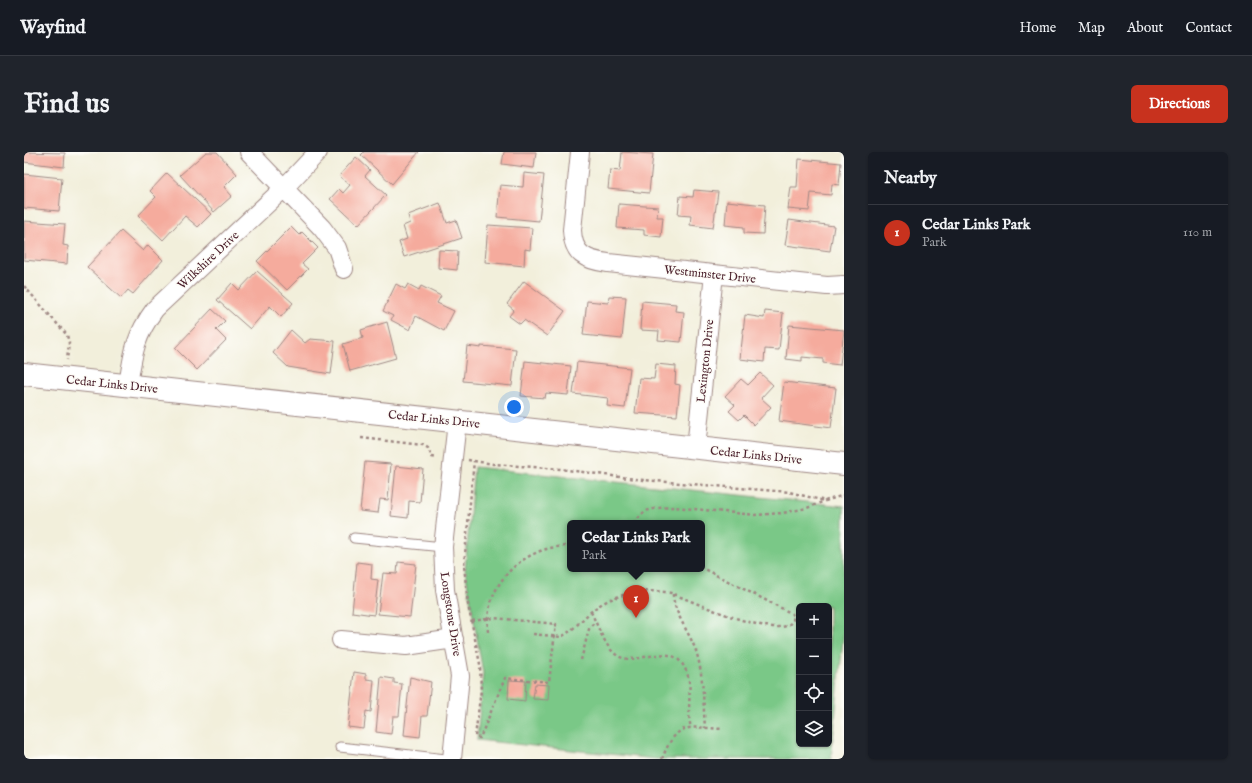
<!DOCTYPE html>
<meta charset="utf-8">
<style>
body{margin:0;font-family:"IM FELL English",serif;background:#20242c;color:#f1f3f6}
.controls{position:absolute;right:12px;bottom:12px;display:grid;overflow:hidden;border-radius:6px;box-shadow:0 1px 3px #0004}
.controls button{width:36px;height:36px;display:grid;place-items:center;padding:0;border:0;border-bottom:1px solid #363941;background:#171b24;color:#f1f3f6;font:20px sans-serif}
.you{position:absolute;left:490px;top:255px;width:14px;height:14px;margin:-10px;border:3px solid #fff;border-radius:50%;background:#1a73e8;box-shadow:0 0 0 6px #1a73e833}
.badge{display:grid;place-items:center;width:26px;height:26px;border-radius:50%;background:#c8321e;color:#fff;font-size:13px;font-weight:700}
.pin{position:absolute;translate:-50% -33px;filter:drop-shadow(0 1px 2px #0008)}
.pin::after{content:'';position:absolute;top:21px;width:14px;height:12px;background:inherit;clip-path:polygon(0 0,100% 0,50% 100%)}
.popup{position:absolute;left:543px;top:368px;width:138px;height:52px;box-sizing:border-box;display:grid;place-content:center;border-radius:6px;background:#171b24;filter:drop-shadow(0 1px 3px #0005);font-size:13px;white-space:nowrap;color:#9ea1a6}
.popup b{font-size:15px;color:#f1f3f6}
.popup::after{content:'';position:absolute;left:50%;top:100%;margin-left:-8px;border:8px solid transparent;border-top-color:#171b24}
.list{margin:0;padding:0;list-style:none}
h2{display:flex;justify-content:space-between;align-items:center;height:52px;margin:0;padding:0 16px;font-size:17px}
h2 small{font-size:13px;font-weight:400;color:#9ea1a6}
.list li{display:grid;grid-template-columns:26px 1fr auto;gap:12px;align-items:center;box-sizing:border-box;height:56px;padding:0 16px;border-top:1px solid #363941}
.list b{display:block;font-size:15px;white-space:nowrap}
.list p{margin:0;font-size:13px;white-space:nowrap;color:#9ea1a6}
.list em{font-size:13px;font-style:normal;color:#9ea1a6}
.icon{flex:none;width:22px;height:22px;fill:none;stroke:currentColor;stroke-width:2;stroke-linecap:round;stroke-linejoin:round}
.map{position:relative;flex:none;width:820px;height:607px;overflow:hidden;border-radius:6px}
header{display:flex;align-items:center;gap:24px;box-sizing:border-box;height:56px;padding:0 20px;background:#171b24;border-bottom:1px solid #363941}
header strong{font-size:19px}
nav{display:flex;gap:22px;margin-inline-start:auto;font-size:14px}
.intro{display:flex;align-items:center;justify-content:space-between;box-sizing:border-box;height:96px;padding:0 24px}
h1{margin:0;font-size:28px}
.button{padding:10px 18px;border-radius:6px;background:#c8321e;color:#fff;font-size:14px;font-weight:700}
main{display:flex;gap:24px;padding:0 24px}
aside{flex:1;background:#171b24;border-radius:6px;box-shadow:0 1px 3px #0004}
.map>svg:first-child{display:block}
.green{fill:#7ac887;stroke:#627459;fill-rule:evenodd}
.building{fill:#f5ab9d}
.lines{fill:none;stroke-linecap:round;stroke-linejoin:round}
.service-casing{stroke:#9e8783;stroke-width:11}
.minor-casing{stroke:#9e8783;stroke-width:20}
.tertiary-casing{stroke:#9e8783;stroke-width:24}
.path{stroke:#9e8783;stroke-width:2.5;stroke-dasharray:3 3;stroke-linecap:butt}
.service{stroke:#fff;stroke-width:9}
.minor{stroke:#fff;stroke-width:18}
.tertiary{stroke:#fff;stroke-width:22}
.labels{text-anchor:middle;stroke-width:3;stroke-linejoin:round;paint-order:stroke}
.street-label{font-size:12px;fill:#4a1f2b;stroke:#fdfcf7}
</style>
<header>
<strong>Wayfind</strong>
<nav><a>Home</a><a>Map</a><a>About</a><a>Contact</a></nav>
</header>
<div class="intro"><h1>Find us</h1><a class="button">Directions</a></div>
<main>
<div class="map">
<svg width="820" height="607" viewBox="0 0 820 607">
<rect width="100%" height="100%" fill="#fdfcf7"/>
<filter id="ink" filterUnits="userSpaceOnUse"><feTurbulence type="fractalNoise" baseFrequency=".025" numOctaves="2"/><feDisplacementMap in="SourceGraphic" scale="8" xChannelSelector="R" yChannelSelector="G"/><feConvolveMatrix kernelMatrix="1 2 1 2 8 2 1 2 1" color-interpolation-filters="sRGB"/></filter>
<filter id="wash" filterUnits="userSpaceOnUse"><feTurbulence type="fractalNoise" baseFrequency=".012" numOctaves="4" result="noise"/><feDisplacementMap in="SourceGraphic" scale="16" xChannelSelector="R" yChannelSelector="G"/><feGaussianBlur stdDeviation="0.9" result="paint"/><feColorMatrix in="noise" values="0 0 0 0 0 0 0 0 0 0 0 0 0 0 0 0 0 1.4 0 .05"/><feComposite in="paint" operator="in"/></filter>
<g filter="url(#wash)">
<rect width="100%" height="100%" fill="#f2efdb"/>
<!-- green -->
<path class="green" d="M450 315 820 354V478L807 607H632L453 588 459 521 441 418ZM546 371H678V417H546ZM775 454H805V592H775Z"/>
<g id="blocks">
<!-- building -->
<path class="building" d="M0 0 41 1 40 15 0 10Z
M182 0H193L213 22 200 35 208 44 190 60 156 23Z
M340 0H395L368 32 337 3Z
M480 0H512L510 16 478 12Z
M598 0 629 2 625 41 584 37 586 18 596 19Z
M332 5 346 18 341 24 362 43 334 73 306 47 315 37 319 41 326 33 315 24Z
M775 7 817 11 815 33 808 32 807 43 787 41 785 59 764 57 767 35H773Z
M143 21 187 62 174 75 161 64 139 88 114 64 132 45 126 39Z
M500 21 520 23 515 69 473 65 476 33 499 35Z
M0 22 38 26 35 59 0 56Z
M670 38 694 40 689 76 666 73 667 64 654 63 656 44 669 45Z
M703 49 741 53 739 82 720 81V75L701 73Z
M416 51 423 71 432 68 438 86 380 105 375 90 383 87 379 74 386 71 384 63Z
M595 52 634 55 633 65H639L637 85 620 83V78L593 76Z
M765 68 810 74 806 99 761 93Z
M0 69 41 72 39 93 44 94 43 112 0 108Z
M464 73 508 76 506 98 501 97 500 114 461 110Z
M267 75 275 83 278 80 294 96 278 112 284 117 263 138 233 109Z
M97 79 119 99 124 93 139 108 109 142 104 138 97 146 63 115Z
M415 98 434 99 433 118 414 116Z
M233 119 269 151 257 165 246 154 226 177 193 148 208 131 215 138Z
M500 129 541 159 523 184 500 168 496 172 485 164 490 158 483 152Z
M372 132 381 137 384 132 395 138 397 134 417 144 413 151 430 159 420 179 392 164 386 178 367 168 369 164 359 159Z
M585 144 602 145 598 187 559 183 563 149 584 151Z
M618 149 652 152 651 159 660 160 657 190 634 188 635 179 616 178Z
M188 157 201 169 192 178 202 188 173 218 151 196Z
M741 159 759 161 755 198 741 197 740 210 716 207 721 163 740 166Z
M363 170 372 206 326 219 319 192 339 186 337 178Z
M765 173 820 178 816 213 799 211V207L778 205V209L762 207Z
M267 178 281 191 286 187 311 189 307 222 264 215 249 201Z
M443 194 457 196V194L492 197 488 234 439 229Z
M501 209 547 214 544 243 522 241 521 246 497 244Z
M553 210 606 216 601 256 583 254 584 246 549 242Z
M632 212 652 214 651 232 656 233 653 264 611 261 615 226 630 227Z
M736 221 749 233 737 246 747 255 730 273 720 263 715 268 705 259 711 253 701 244 717 227 724 233Z
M760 230 812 236 807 276 755 269Z
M341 310 367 312 364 348 356 347 354 361 336 359Z
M372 314 399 317 396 350 385 349 384 366 367 364Z
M333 410 348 412 347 427 354 428 350 463 328 460Z
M374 410 392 412 386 465 354 462 359 421 373 422Z
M330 520 342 522V527L350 528 347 560 342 559 340 577 324 575Z
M357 525 370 527V531L378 532 375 564H369L367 582 352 580Z
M386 525 407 530 403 564H398L396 585 380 583Z
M485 528 502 529 501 549 484 547Z
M511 532 525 533 524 548 509 547Z"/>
</g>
</g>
<g filter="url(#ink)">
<use href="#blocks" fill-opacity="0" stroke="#9e8783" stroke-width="1"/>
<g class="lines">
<!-- service casing -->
<g class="service-casing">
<path id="service" d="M330 386 419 395
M316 595 422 607"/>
</g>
<!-- minor casing -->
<g class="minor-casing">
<path id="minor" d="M225 0 298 76 313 96 320 117
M556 0 548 78C549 102 561 108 584 111L803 134 820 133
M104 233C109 201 111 184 131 157L260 36 294 0
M672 296 690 122
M317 488 382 494 430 487
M428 607 436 524 421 438 419 395 433 270"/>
</g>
<!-- tertiary casing -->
<g class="tertiary-casing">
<path id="tertiary" d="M0 222 820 312"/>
</g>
<!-- path -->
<path class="path" d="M0 134 43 183 45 191 43 208
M337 286 399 293 404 296 408 305 413 306
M444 308 469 312 536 317 619 328 765 340 801 349 820 343
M610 371 621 359 634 356 650 355 731 363 759 361 783 356 801 349
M649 442C649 460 666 481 672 499 680 524 679 551 681 576
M567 460C574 474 581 496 594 504 615 516 649 484 663 521 669 537 662 558 667 576
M448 469 470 466 532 472 525 530 481 526 456 586 451 585 457 538 456 512 444 452 440 413 450 309
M464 480C461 442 483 411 519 398 527 395 537 395 546 393
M509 482 537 485C550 478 559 466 570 457 591 441 622 436 647 441 672 451 731 477 756 475 761 475 766 473 769 468L770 464 767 461 678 416
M557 508 565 477 571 469
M638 607C653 569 663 575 699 577"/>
<!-- service -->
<use href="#service" class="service"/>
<!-- minor -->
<use href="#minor" class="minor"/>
<!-- tertiary -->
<use href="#tertiary" class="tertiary"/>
</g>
</g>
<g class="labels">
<!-- street labels -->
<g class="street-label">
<text transform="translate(184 108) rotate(-43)" y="4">Wilkshire Drive</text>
<text transform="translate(686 122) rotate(6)" y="4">Westminster Drive</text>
<text transform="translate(681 209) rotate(-84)" y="4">Lexington Drive</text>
<text transform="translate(88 232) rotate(6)" y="4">Cedar Links Drive</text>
<text transform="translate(410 267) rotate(6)" y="4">Cedar Links Drive</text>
<text transform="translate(732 303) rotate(6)" y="4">Cedar Links Drive</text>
<text transform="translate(427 462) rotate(81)" y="4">Longstone Drive</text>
</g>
</g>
</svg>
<div class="controls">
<button>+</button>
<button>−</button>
<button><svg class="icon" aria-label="locate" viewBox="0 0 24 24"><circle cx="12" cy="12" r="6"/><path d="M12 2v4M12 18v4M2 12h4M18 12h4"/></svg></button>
<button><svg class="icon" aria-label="layers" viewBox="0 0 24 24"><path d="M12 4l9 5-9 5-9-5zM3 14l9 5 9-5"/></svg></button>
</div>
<div class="you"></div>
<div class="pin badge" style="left:612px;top:466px">1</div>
<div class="popup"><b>Cedar Links Park</b>Park</div>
</div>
<aside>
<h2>Nearby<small></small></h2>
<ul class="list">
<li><span class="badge">1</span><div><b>Cedar Links Park</b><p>Park</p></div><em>110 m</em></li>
</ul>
</aside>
</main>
